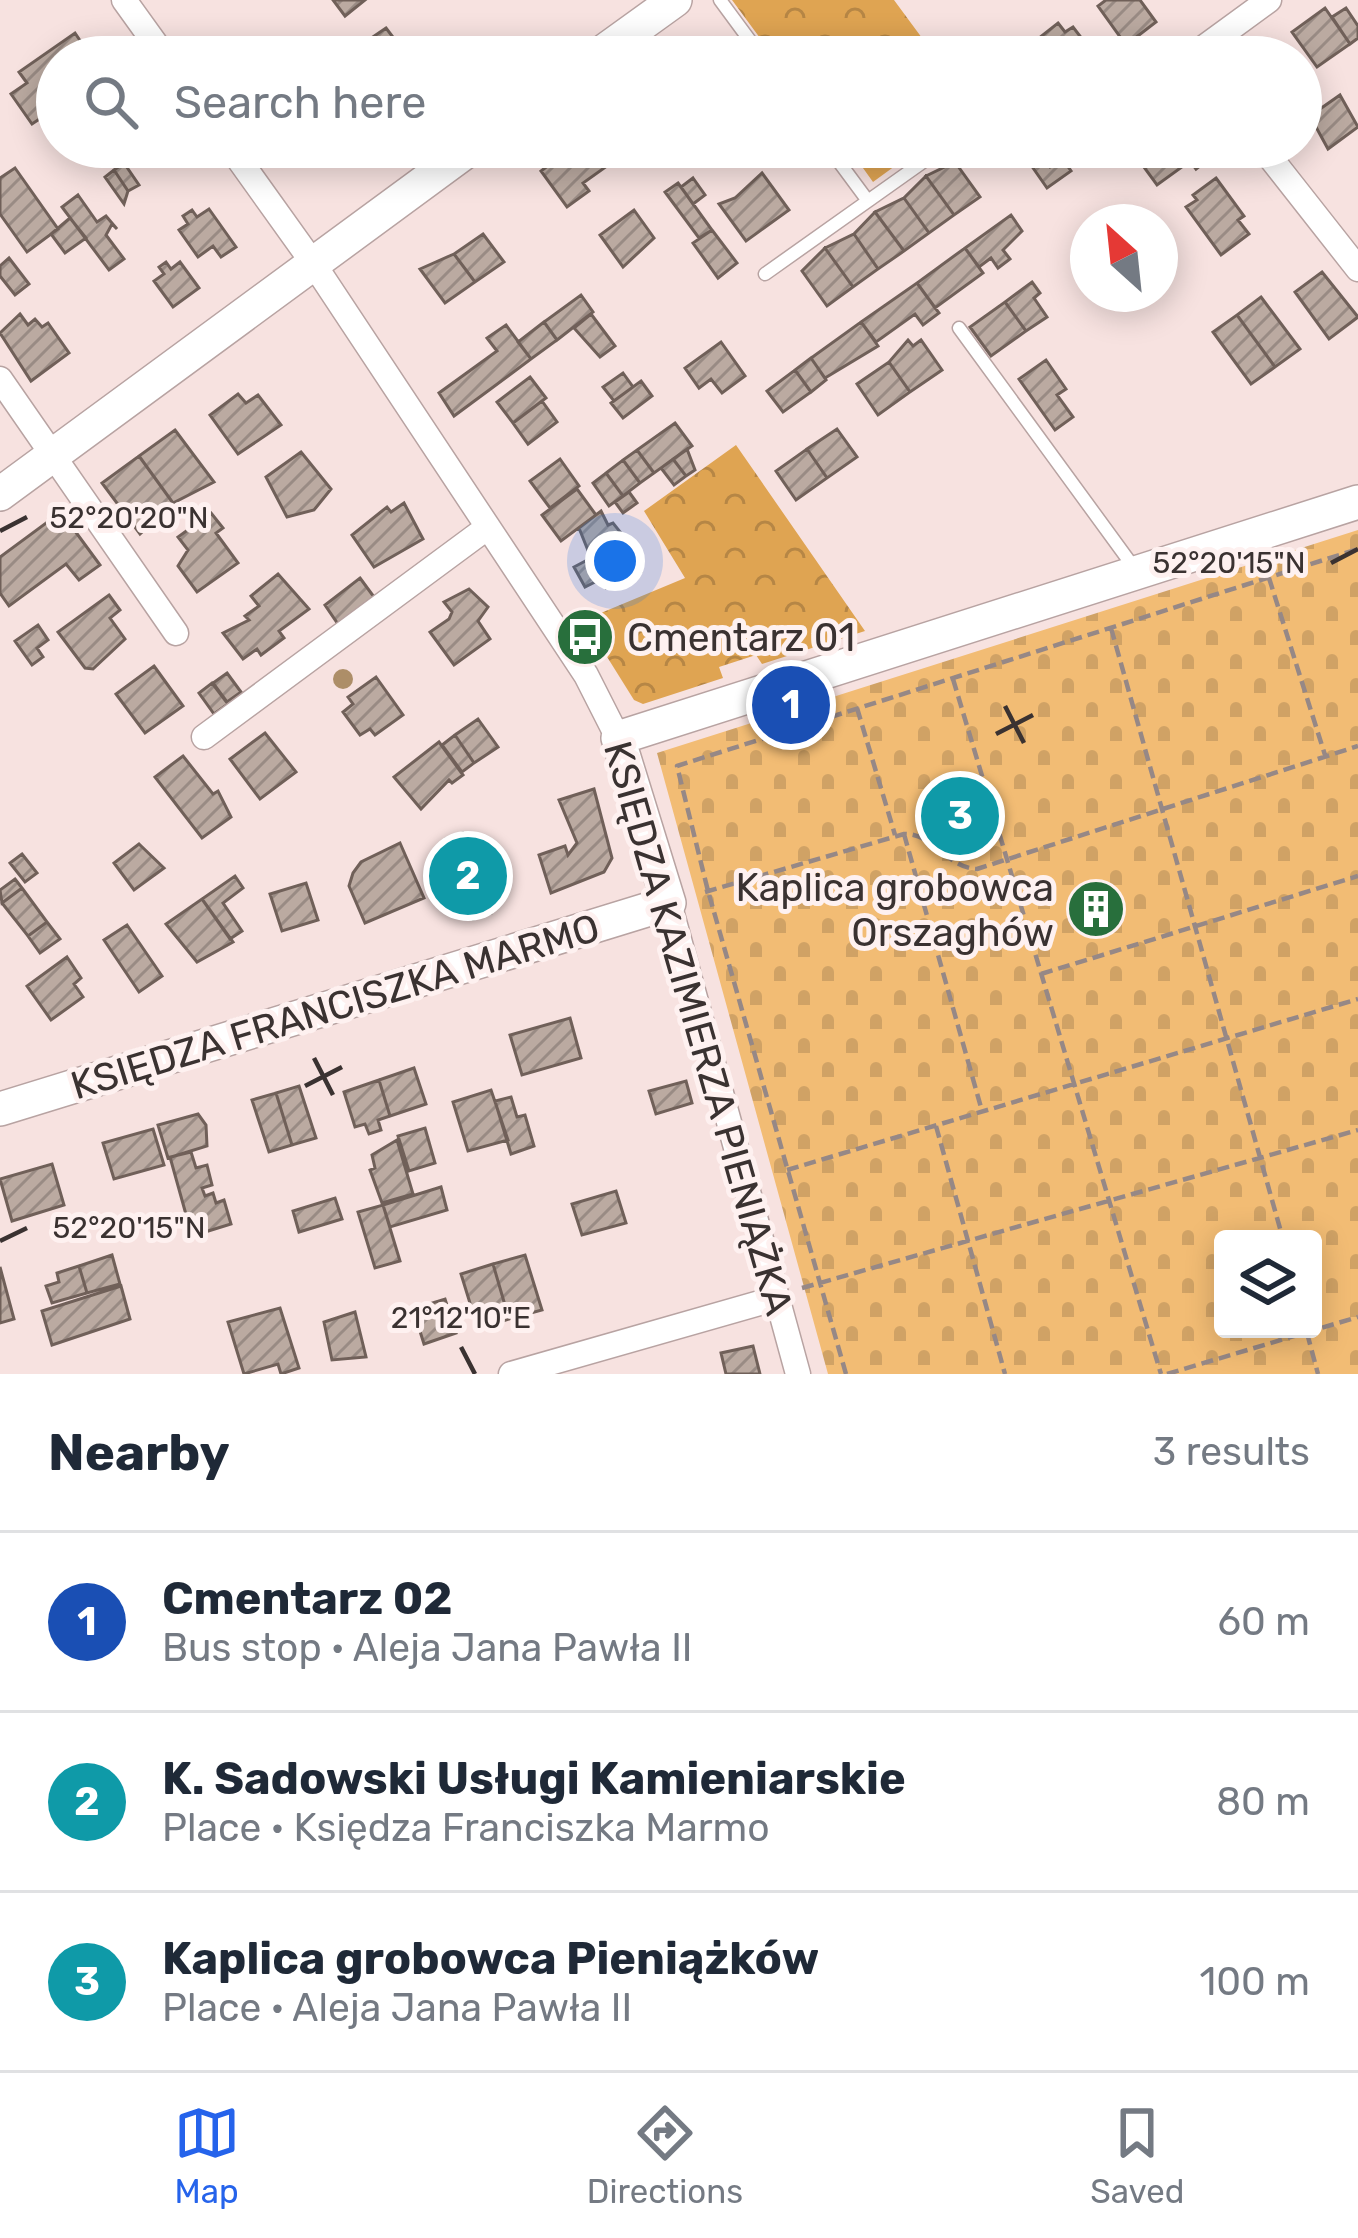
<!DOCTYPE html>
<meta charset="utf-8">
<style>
body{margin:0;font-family:Rubik,sans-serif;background:#f2f2f3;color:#1f2937}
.controls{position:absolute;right:36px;bottom:36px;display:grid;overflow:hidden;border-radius:12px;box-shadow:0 6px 30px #0003}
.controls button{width:108px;height:108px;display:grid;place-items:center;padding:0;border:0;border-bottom:3px solid #e0e1e3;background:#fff;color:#1f2937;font:60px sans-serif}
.compass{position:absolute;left:1070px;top:204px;width:108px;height:108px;border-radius:50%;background:#fff;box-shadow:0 6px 30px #0003;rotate:333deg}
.you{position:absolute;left:615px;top:561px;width:42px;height:42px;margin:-30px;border:9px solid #fff;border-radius:50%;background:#1a73e8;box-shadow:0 0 0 18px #1a73e833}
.badge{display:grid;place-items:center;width:78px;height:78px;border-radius:50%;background:#2563eb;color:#fff;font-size:39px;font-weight:700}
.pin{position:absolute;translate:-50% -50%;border:6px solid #fff;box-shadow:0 3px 12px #0006}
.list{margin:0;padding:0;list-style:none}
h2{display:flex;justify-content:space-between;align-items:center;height:156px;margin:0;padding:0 48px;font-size:51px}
h2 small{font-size:39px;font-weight:400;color:#747a83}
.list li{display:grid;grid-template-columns:78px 1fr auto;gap:36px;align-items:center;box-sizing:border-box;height:180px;padding:0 48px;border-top:3px solid #e0e1e3}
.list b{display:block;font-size:45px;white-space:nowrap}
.list p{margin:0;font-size:39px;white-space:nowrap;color:#747a83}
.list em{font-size:39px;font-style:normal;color:#747a83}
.icon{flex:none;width:66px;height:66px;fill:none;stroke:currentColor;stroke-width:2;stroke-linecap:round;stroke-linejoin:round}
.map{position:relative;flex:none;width:1358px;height:1374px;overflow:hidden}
.search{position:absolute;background:#fff;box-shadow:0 6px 30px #0003;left:36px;right:36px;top:36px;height:132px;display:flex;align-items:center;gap:30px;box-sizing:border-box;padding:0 42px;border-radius:66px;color:#747a83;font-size:45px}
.sheet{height:696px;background:#fff}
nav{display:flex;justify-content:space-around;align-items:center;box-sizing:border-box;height:168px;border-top:3px solid #e0e1e3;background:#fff;font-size:33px;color:#747a83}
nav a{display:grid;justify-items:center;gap:6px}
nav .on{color:#2563eb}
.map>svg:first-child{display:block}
.forest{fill:url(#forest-crowns)}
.cemetery{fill:url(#cemetery-stones);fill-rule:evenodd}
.building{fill:url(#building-hatch);stroke:#706059;stroke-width:3}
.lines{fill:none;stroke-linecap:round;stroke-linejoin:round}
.service-casing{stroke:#b8a3a2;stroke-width:15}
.minor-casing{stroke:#b8a3a2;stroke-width:27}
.tertiary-casing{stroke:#b8a3a2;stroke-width:36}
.path{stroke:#968886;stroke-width:4.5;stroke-dasharray:12 6;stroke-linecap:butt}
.service{stroke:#fff;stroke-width:12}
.minor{stroke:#fff;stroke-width:24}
.tertiary{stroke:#fff;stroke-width:33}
.tree{fill:#ad8e68}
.ticks{fill:none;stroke:#3a3231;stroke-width:4.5}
.labels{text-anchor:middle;stroke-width:10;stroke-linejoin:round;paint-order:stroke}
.poi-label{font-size:39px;fill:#3a3231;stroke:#fef1f0;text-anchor:start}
.street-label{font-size:39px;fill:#3a3231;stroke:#fef1f0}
.ticks-label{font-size:30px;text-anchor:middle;fill:#3a3231;stroke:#fef1f0;stroke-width:10;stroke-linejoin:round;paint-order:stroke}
</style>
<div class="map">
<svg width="1358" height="1374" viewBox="0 0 1358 1374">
<defs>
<pattern id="forest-crowns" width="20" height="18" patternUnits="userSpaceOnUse" patternTransform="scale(3)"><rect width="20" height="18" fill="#dfa452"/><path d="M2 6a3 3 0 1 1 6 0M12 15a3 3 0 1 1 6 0" fill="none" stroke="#b68645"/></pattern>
<pattern id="cemetery-stones" width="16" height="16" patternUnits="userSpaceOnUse" patternTransform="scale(3)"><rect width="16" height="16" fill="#f2bc74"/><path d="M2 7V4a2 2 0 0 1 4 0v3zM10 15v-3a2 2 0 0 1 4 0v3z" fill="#d0a265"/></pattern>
<pattern id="building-hatch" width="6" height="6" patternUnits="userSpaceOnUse" patternTransform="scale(3)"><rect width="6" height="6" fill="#bbaaa1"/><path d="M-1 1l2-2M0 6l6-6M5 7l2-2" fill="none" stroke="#998b84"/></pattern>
</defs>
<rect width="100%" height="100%" fill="#f7e2e0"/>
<!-- forest -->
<path class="forest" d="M732 0H894L936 57H774Z
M848 147H921L873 182Z
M736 445 865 631 762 664 756 655 719 667 723 678 643 704 634 700 584 620 685 578 644 511Z"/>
<!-- cemetery -->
<path class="cemetery" d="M1358 530V1374H828L657 753ZM1223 1239H1313V1329H1223Z"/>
<!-- building -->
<path class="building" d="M333 0H365L345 16Z
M1106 0H1140L1156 22 1126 45 1098 6Z
M1325 8 1350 44 1317 67 1292 32Z
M1346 8 1358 26V38L1350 44 1332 17Z
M1058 23 1065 32 1073 27 1096 57H1043L1039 51 1045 47 1039 38Z
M386 28 408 57H361L355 49Z
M75 33 91 57H57V117L53 110 32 124 11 94 27 83 19 72Z
M1340 95 1358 127 1328 149 1310 116Z
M572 147H593L607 166 583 183 589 191 567 207 541 171Z
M1210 147 1215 154 1196 169 1190 161 1157 185 1130 148Z
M1035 148 1050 167 1062 158 1071 171 1047 188 1024 155Z
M955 162 980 197 954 215 926 176Z
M124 163 139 185 128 191 114 170Z
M15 168 58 229 27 252 0 214V178Z
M114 170 128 191 124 204 105 177Z
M762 173 789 210 746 241 719 204 735 198Z
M926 176 954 215 929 233 904 198Z
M693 178 705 195 693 204 681 187Z
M1216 178 1244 216 1238 220 1249 234 1221 255 1186 207 1197 200 1193 195Z
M678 183 712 230 699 238 665 192Z
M78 195 97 222 106 216 117 229 112 224 106 235 124 259 109 270 62 207Z
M904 198 929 233 904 251 875 212Z
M209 209 236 247 221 257 213 246 198 257 179 230 188 224 183 216 192 210 197 217Z
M634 210 654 238 623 267 600 235Z
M875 212 904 251 878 269 854 234Z
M1011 215 1022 231 1003 250 1010 259 998 268 991 258 979 267 965 248Z
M70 218 86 238 65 253 51 234Z
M712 230 737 263 718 278 693 243Z
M483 234 504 262 475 282 454 254Z
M854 234 878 269 853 287 825 248Z
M825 248 853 287 827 306 802 271Z
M965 248 983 273 935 308 917 283Z
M454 254 475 282 445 303 420 269Z
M9 258 29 284 15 295 0 276V266Z
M166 262 171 269 180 262 199 288 173 307 154 281 164 274 159 267Z
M1322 272 1358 317 1329 339 1295 292Z
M1032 282 1040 293 1034 298 1047 317 1026 331 1005 302Z
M917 283 939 313 923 325 915 314 876 342 861 322Z
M581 295 593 312 557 340 544 322Z
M1261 297 1300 349 1275 367 1237 315Z
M1005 302 1026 331 991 356 970 327Z
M20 314 28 325 35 319 42 327 48 323 69 353 31 381 0 333Z
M591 314 615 346 600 357 574 328Z
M1237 315 1275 367 1251 384 1213 332Z
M544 322 557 340 531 359 518 342Z
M861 322 878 346 825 378 811 358Z
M506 325 531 359 454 416 439 393 497 351 487 338Z
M908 340 913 346 921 340 942 370 910 392 889 362Z
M721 342 745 376 722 393 711 379 699 388 685 368Z
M811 358 826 380 811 392 795 370Z
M1046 360 1066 389 1057 395 1073 417 1055 430 1019 379Z
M889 362 910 392 878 415 857 384Z
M795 370 811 392 783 412 767 391Z
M623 373 633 387 614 401 603 387Z
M530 377 546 398 513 423 497 402Z
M641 381 652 396 623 418 611 403Z
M238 394 246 403 258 395 281 425 238 454 210 415Z
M542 401 557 422 528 444 513 423Z
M675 423 692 446 654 473 637 450Z
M837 429 857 457 827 478 807 449Z
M175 430 214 482 173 503 139 456Z
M687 449 695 470 686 476 673 459Z
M807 449 827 478 796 500 776 471Z
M637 450 654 473 640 483 623 460Z
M301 452 331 489 314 510 287 517 266 477Z
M139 456 173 503 140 534 102 483Z
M560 459 579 486 550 508 530 481Z
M673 459 686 476 674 485 661 468Z
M623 460 640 483 623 496 606 473Z
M606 473 623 496 609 506 593 483Z
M577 489 596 515 561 541 542 515Z
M629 492 637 503 623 513 615 502Z
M404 503 423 539 374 567 352 535 387 507 391 512Z
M601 511 608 525 613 523 621 533 641 572 606 588 601 579 585 587 574 567 591 558 579 528Z
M61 512 100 565 79 580 66 564 9 606 0 593V557Z
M211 513 223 528 216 533 238 563 197 592 178 566 188 550 178 537Z
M278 574 309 609 279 631 284 638 261 655 257 649 243 659 223 633 249 620 245 616 259 606 251 596Z
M360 578 374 597 338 624 325 605Z
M469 589 488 607 478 621 490 639 454 665 430 632 449 619 452 612 444 602Z
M109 595 120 610 110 618 125 639 93 669 85 668 58 632Z
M38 625 48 640 37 648 43 657 32 665 15 641Z
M154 666 183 706 145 733 116 694Z
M227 673 241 692 227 702 213 683Z
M376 677 403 715 375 735 370 729 360 735 343 712 353 704 348 697Z
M212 683 228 704 214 714 199 693Z
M478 719 498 747 474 763 455 735Z
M265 733 296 772 260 799 230 759Z
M455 735 474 763 462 772 442 745Z
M439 742 463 775 452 783 449 780 421 809 394 777Z
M183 756 213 794 218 791 231 817 202 838 155 777Z
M594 789 612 858 604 872 551 893 539 855 565 846 568 855 577 843 559 800Z
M969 798 978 826 951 833 943 806Z
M463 833 491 913 473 919 446 839Z
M400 843 424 898 365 923 349 886 353 873 361 862Z
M139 844 164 868 134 890 114 863Z
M22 854 37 873 25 882 10 863Z
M235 876 243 888 223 903 242 931 230 939 202 899Z
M15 879 22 888 2 903 0 890Z
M306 883 318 920 282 931 270 894Z
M22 888 47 922 28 936 2 903Z
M1101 892 1110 921 1101 931 1092 926 1082 898Z
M202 899 233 942 197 962 166 924Z
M47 922 60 939 40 953 28 936Z
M127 925 162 976 139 992 104 940Z
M67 957 81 978 74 984 83 997 51 1020 27 986Z
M570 1018 581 1058 522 1075 510 1035Z
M414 1068 426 1104 390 1116 379 1080Z
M379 1080 390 1116 378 1120 381 1130 369 1134 365 1124 355 1127 344 1092Z
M686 1081 692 1103 656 1114 649 1091Z
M299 1086 316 1138 292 1145 276 1093Z
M491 1090 508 1140 468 1151 453 1102Z
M276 1093 292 1145 269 1152 252 1100Z
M511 1097 517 1117 525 1115 534 1146 511 1154 495 1101Z
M198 1114 206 1125 207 1146 168 1158 158 1125Z
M425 1128 435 1163 409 1171 398 1136Z
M153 1129 164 1165 114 1179 103 1143Z
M397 1140 413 1194 382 1203 370 1170 375 1168 372 1155Z
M191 1152 196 1168 207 1165 212 1185 202 1188 205 1196 213 1193 216 1203 224 1200 231 1224 192 1236 170 1157Z
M52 1164 64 1205 12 1221 0 1179Z
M441 1187 447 1210 390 1227 383 1205Z
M616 1191 626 1223 582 1235 572 1204Z
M335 1198 342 1219 299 1232 293 1211Z
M383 1205 400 1261 375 1268 358 1212Z
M112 1255 120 1284 87 1293 79 1266Z
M525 1255 542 1310 509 1319 493 1264Z
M493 1264 509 1319 478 1329 461 1274Z
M79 1266 87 1293 52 1303 46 1286 59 1282 57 1273Z
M0 1267 14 1319 0 1323Z
M121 1286 130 1319 52 1345 42 1311Z
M445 1299 456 1333 424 1344 413 1309Z
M280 1308 299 1368 281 1374 278 1364 244 1374 228 1322Z
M355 1312 366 1357 332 1360 324 1322Z
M753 1346 760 1374H726L721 1353Z"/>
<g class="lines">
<!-- service casing -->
<g class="service-casing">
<path id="service" d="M720 0 762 57
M828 147 868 201
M765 274 944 147
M959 328 1135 569"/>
</g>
<!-- minor casing -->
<g class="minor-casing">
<path id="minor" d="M124 0 165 57
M1191 57 1269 0
M230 147 313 263 586 675 618 738
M1262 147 1358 269
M0 379 176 633
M204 737 488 527
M669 903 798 1374
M511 1374 777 1298"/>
</g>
<!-- tertiary casing -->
<g class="tertiary-casing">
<path id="tertiary" d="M596 57 675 0
M0 494 472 147
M0 1109 669 903 618 738 1358 502"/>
</g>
<!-- path -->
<path class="path" d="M1269 578 1325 755
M1111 628 1283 1239
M953 679 1161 1374
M857 708 895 835
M904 834 982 1111
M705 892 904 834C933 833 947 868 977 869L1358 746
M1041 974 1358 876
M936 1126 1005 1374
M787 1170 1358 999
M802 1288 1358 1130
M1307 1333 1318 1374
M846 1374 708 891 677 766 1358 549
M1167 1374 1358 1317"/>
<!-- service -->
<use href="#service" class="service"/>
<!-- minor -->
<use href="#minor" class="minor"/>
<!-- tertiary -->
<use href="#tertiary" class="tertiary"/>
</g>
<!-- trees -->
<circle class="tree" cx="343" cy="679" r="10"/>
<!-- ticks -->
<path class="ticks" d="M0 531 27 517M1331 563 1358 549M1005 706 1024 743M996 734 1033 715M314 1058 333 1095M305 1086 342 1067M0 1241 27 1228M461 1347 475 1374"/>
<!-- icons -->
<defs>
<g id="bus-disc" transform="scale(3)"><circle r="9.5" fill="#286f3c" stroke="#fef1f0"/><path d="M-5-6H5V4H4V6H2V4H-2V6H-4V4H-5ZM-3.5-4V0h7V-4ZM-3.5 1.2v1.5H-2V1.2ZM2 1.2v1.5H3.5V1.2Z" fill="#fff"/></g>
<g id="building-disc" transform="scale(3)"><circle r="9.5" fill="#286f3c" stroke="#fef1f0"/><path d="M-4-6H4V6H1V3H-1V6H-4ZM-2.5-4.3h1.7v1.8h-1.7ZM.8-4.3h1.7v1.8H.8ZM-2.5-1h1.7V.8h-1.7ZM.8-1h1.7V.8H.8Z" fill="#fff"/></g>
</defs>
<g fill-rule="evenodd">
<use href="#bus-disc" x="585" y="637"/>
<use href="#building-disc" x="1096" y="909"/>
</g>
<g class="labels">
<!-- poi labels -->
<g class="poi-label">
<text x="627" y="651">Cmentarz 01</text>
<text x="1054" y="901" text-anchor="end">Kaplica grobowca<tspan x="1054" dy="45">Orszaghów</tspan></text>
</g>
<!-- street labels -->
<g class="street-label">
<text transform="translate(335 1006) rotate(-17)" y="14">KSIĘDZA FRANCISZKA MARMO</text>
<text transform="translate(699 1028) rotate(74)" y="14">KSIĘDZA KAZIMIERZA PIENIĄŻKA</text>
</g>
</g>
<g class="ticks-label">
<text x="129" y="528">52°20'20"N</text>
<text x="1229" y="573">52°20'15"N</text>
<text x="129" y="1238">52°20'15"N</text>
<text x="461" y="1328">21°12'10"E</text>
</g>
</svg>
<div class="controls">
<button><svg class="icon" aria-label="layers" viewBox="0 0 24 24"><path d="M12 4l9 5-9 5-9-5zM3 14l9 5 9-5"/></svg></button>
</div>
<svg class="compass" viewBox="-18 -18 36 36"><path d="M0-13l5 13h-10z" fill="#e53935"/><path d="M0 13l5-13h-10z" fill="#747a83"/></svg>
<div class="you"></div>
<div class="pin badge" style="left:791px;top:705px;background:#1a4fb4">1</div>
<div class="pin badge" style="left:468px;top:876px;background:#0f9aa8">2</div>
<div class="pin badge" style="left:960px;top:816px;background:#0f9aa8">3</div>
<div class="search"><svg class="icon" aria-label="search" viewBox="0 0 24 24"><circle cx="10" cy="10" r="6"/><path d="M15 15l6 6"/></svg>Search here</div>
</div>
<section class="sheet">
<h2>Nearby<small>3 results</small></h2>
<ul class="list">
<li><span class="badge" style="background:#1a4fb4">1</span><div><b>Cmentarz 02</b><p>Bus stop · Aleja Jana Pawła II</p></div><em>60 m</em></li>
<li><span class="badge" style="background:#0f9aa8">2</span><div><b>K. Sadowski Usługi Kamieniarskie</b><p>Place · Księdza Franciszka Marmo</p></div><em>80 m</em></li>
<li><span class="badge" style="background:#0f9aa8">3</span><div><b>Kaplica grobowca Pieniążków</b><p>Place · Aleja Jana Pawła II</p></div><em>100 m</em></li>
</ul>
</section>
<nav>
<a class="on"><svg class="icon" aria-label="map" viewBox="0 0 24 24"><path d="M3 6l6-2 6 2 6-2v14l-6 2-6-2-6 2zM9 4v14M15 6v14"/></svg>Map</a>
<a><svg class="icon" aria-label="directions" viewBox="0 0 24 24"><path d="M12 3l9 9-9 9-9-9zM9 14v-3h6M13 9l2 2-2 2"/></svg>Directions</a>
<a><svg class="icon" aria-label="saved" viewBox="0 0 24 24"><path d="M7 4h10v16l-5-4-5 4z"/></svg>Saved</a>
</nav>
